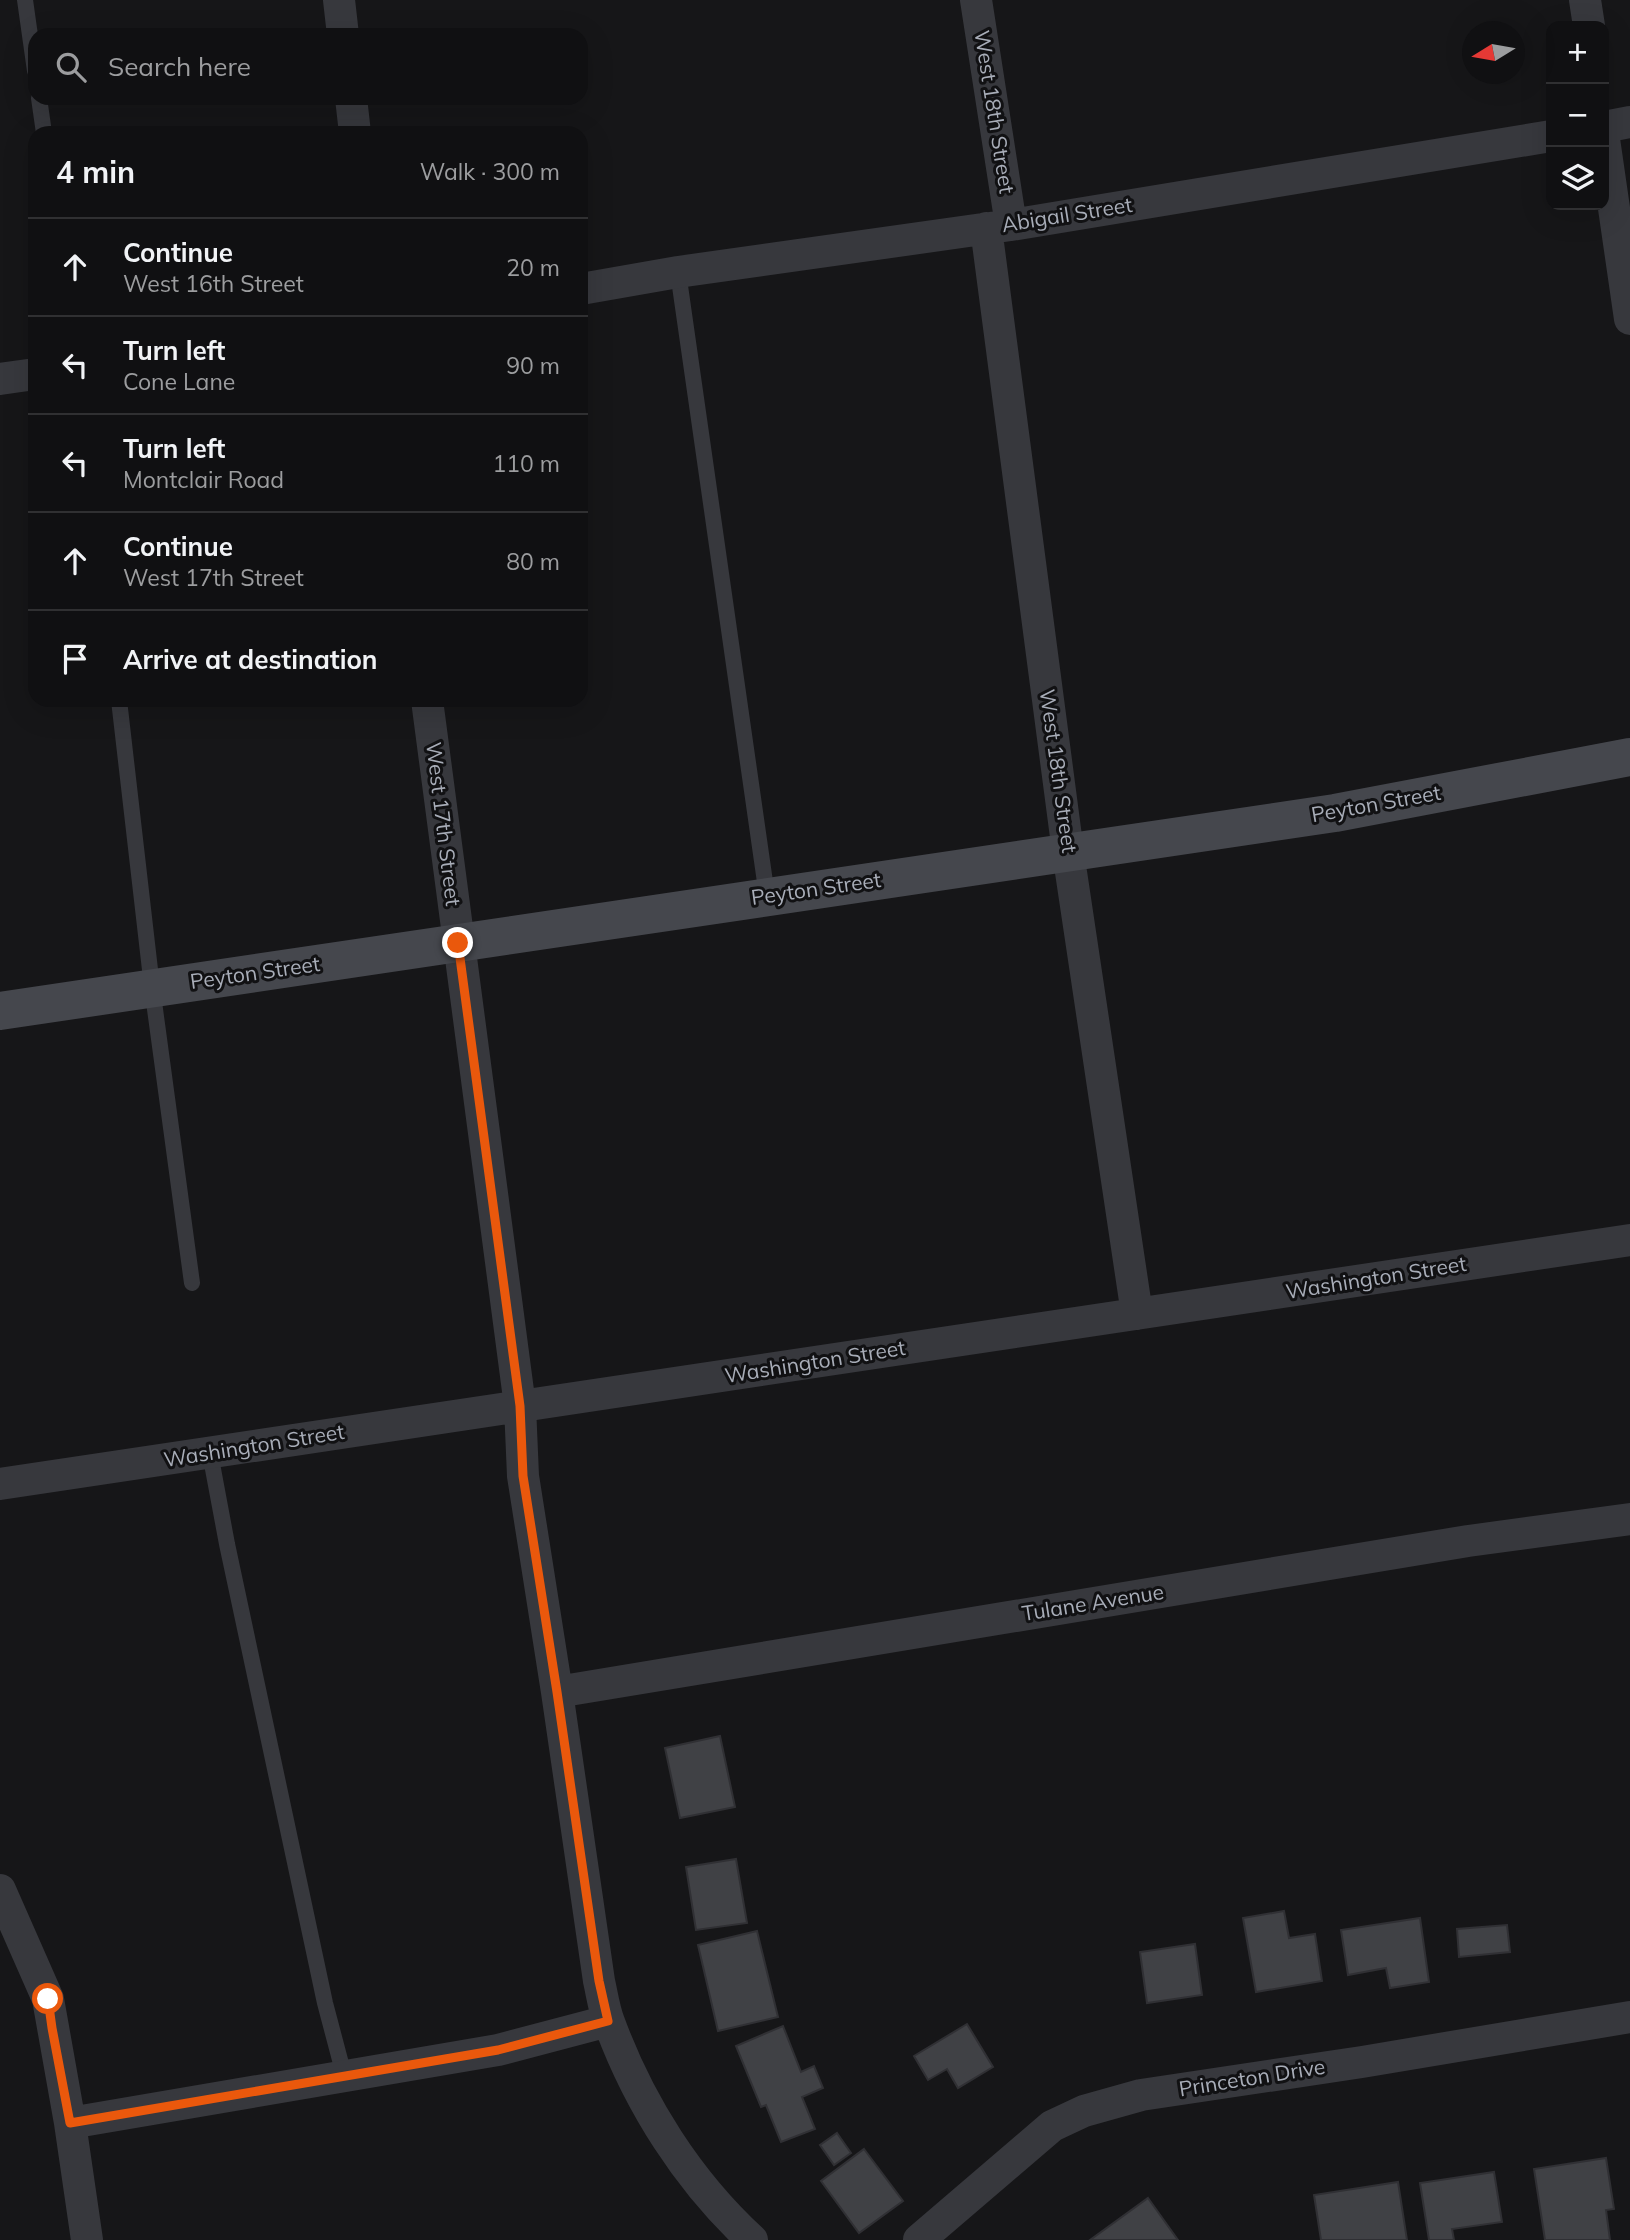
<!DOCTYPE html>
<meta charset="utf-8">
<style>
body{margin:0;font-family:Mulish,sans-serif;background:#19191b;color:#f1f3f6}
.controls{position:absolute;right:21px;top:21px;display:grid;overflow:hidden;border-radius:14px;box-shadow:0 7px 28px #0002}
.controls button{width:63px;height:63px;display:grid;place-items:center;padding:0;border:0;border-bottom:2px solid #303032;background:#101012;color:#f1f3f6;font:35px sans-serif}
.compass{position:absolute;left:1462px;top:21px;width:63px;height:63px;border-radius:50%;background:#101012;box-shadow:0 7px 28px #0002;rotate:259deg}
.stop{position:absolute;width:21px;height:21px;margin:-16px;border:5px solid #ea580c;border-radius:50%;background:#fff}
.stop.end{background:#ea580c;border-color:#fff;box-shadow:0 2px 7px #0008}
.list{margin:0;padding:0;list-style:none}
h2{display:flex;justify-content:space-between;align-items:center;height:91px;margin:0;padding:0 28px;font-size:30px}
h2 small{font-size:23px;font-weight:400;color:#9c9d9f}
.list li{display:grid;grid-template-columns:46px 1fr auto;gap:21px;align-items:center;box-sizing:border-box;height:98px;padding:0 28px;border-top:2px solid #303032}
.list b{display:block;font-size:26px;white-space:nowrap}
.list p{margin:0;font-size:23px;white-space:nowrap;color:#9c9d9f}
.list em{font-size:23px;font-style:normal;color:#9c9d9f}
.icon{flex:none;width:38px;height:38px;fill:none;stroke:currentColor;stroke-width:2;stroke-linecap:round;stroke-linejoin:round}
.map{position:relative;flex:none;width:1630px;height:2240px;overflow:hidden}
.search{position:absolute;background:#101012;box-shadow:0 7px 28px #0002;left:28px;top:28px;width:560px;height:77px;display:flex;align-items:center;gap:18px;box-sizing:border-box;padding:0 24px;border-radius:21px;color:#9c9d9f;font-size:26px}
.panel{position:absolute;background:#101012;box-shadow:0 7px 28px #0002;left:28px;top:126px;width:560px;height:581px;border-radius:21px}
.map>svg:first-child{display:block}
.building{fill:#404145;stroke:#303034;stroke-width:2}
.lines{fill:none;stroke-linecap:round;stroke-linejoin:round}
.lane{stroke:#37383d;stroke-width:16}
.street{stroke:#37383d;stroke-width:32}
.secondary{stroke:#45474d;stroke-width:38}
.route{stroke:#ea580c;stroke-width:9}
.labels{text-anchor:middle;stroke-width:6;stroke-linejoin:round;paint-order:stroke}
.street-label{font-size:21px;fill:#a8adb8;stroke:#111113}
</style>
<div class="map">
<svg width="1630" height="2240" viewBox="0 0 1630 2240">
<rect width="100%" height="100%" fill="#161618"/>
<!-- building -->
<path class="building" d="M720 1736 735 1807 680 1818 665 1748Z
M736 1859 747 1923 696 1930 686 1867Z
M1284 1911 1289 1938 1315 1934 1322 1981 1256 1992 1243 1918Z
M1420 1918 1429 1982 1390 1988 1386 1968 1348 1975 1341 1930Z
M1507 1925 1510 1952 1459 1957 1457 1929Z
M757 1931 778 2017 718 2031 698 1945Z
M1195 1944 1202 1995 1147 2003 1140 1952Z
M967 2024 993 2067 958 2088 947 2069 928 2080 914 2056Z
M783 2026 801 2072 814 2066 823 2088 802 2097 815 2129 781 2142 766 2105 761 2107 736 2046Z
M837 2133 851 2153 834 2165 820 2145Z
M864 2149 903 2201 859 2233 821 2181Z
M1606 2158 1614 2209 1606 2210 1610 2240H1545L1534 2169Z
M1494 2172 1502 2222 1452 2229 1454 2240H1429L1420 2183Z
M1398 2182 1407 2240H1321L1314 2195Z
M1148 2198 1178 2240H1090Z"/>
<g class="lines">
<!-- lane -->
<path class="lane" d="M25 0 35 71
M39 98 44 133
M678 272 767 896
M119 700 152 987 192 1283
M210 1453 227 1544 325 2003 344 2075"/>
<!-- street -->
<path class="street" d="M339 0 343 35
M976 0 1011 225
M1585 0 1589 26
M351 98 355 133
M1604 127 1630 122
M1604 139 1630 319
M986 228 1068 852 1137 1314
M581 289 678 272 1011 225 1551 136
M0 379 35 374
M427 700 520 1406 523 1476 557 1692 599 1981C602 1994 604 2009 609 2022 639 2104 688 2181 752 2240
M0 1484 1630 1240
M557 1692 1468 1541 1630 1519
M0 1890 48 1999 70 2123 87 2240
M70 2123 498 2050 608 2021
M919 2240 1052 2126 1084 2111 1141 2095 1362 2062 1630 2017"/>
<!-- secondary -->
<path class="secondary" d="M0 1011 1335 813 1630 757"/>
</g>
<g class="lines">
<!-- route -->
<path class="route" d="M48 1999 52 2028 70 2123 498 2050 608 2021 599 1981 557 1692 523 1476 520 1406 458 943"/>
</g>
<g class="labels">
<!-- street labels -->
<g class="street-label">
<text transform="translate(994 112) rotate(81)" y="7">West 18th Street</text>
<text transform="translate(1067 215) rotate(-9)" y="7">Abigail Street</text>
<text transform="translate(1058 771) rotate(82)" y="7">West 18th Street</text>
<text transform="translate(1376 804) rotate(-10)" y="7">Peyton Street</text>
<text transform="translate(443 824) rotate(83)" y="7">West 17th Street</text>
<text transform="translate(816 889) rotate(-8)" y="7">Peyton Street</text>
<text transform="translate(255 973) rotate(-8)" y="7">Peyton Street</text>
<text transform="translate(1376 1278) rotate(-9)" y="7">Washington Street</text>
<text transform="translate(815 1362) rotate(-9)" y="7">Washington Street</text>
<text transform="translate(254 1446) rotate(-9)" y="7">Washington Street</text>
<text transform="translate(1093 1603) rotate(-9)" y="7">Tulane Avenue</text>
<text transform="translate(1252 2078) rotate(-9)" y="7">Princeton Drive</text>
</g>
</g>
</svg>
<div class="controls">
<button>+</button>
<button>−</button>
<button><svg class="icon" aria-label="layers" viewBox="0 0 24 24"><path d="M12 4l9 5-9 5-9-5zM3 14l9 5 9-5"/></svg></button>
</div>
<svg class="compass" viewBox="-18 -18 36 36"><path d="M0-13l5 13h-10z" fill="#e53935"/><path d="M0 13l5-13h-10z" fill="#9c9d9f"/></svg>
<div class="stop" style="left:48px;top:1999px"></div>
<div class="stop end" style="left:458px;top:943px"></div>
<div class="search"><svg class="icon" aria-label="search" viewBox="0 0 24 24"><circle cx="10" cy="10" r="6"/><path d="M15 15l6 6"/></svg>Search here</div>
<section class="panel">
<h2>4 min<small>Walk · 300 m</small></h2>
<ul class="list">
<li><svg class="icon" aria-label="ahead" viewBox="0 0 24 24"><path d="M12 20V5M6 11l6-6 6 6"/></svg><div><b>Continue</b><p>West 16th Street</p></div><em>20 m</em></li>
<li><svg class="icon" aria-label="left" viewBox="0 0 24 24"><path d="M17 20v-9H6M10 6l-5 5 5 5"/></svg><div><b>Turn left</b><p>Cone Lane</p></div><em>90 m</em></li>
<li><svg class="icon" aria-label="left" viewBox="0 0 24 24"><path d="M17 20v-9H6M10 6l-5 5 5 5"/></svg><div><b>Turn left</b><p>Montclair Road</p></div><em>110 m</em></li>
<li><svg class="icon" aria-label="ahead" viewBox="0 0 24 24"><path d="M12 20V5M6 11l6-6 6 6"/></svg><div><b>Continue</b><p>West 17th Street</p></div><em>80 m</em></li>
<li><svg class="icon" aria-label="arrive" viewBox="0 0 24 24"><path d="M6 21V4h12l-3 4 3 4H6"/></svg><div><b>Arrive at destination</b></div></li>
</ul>
</section>
</div>
